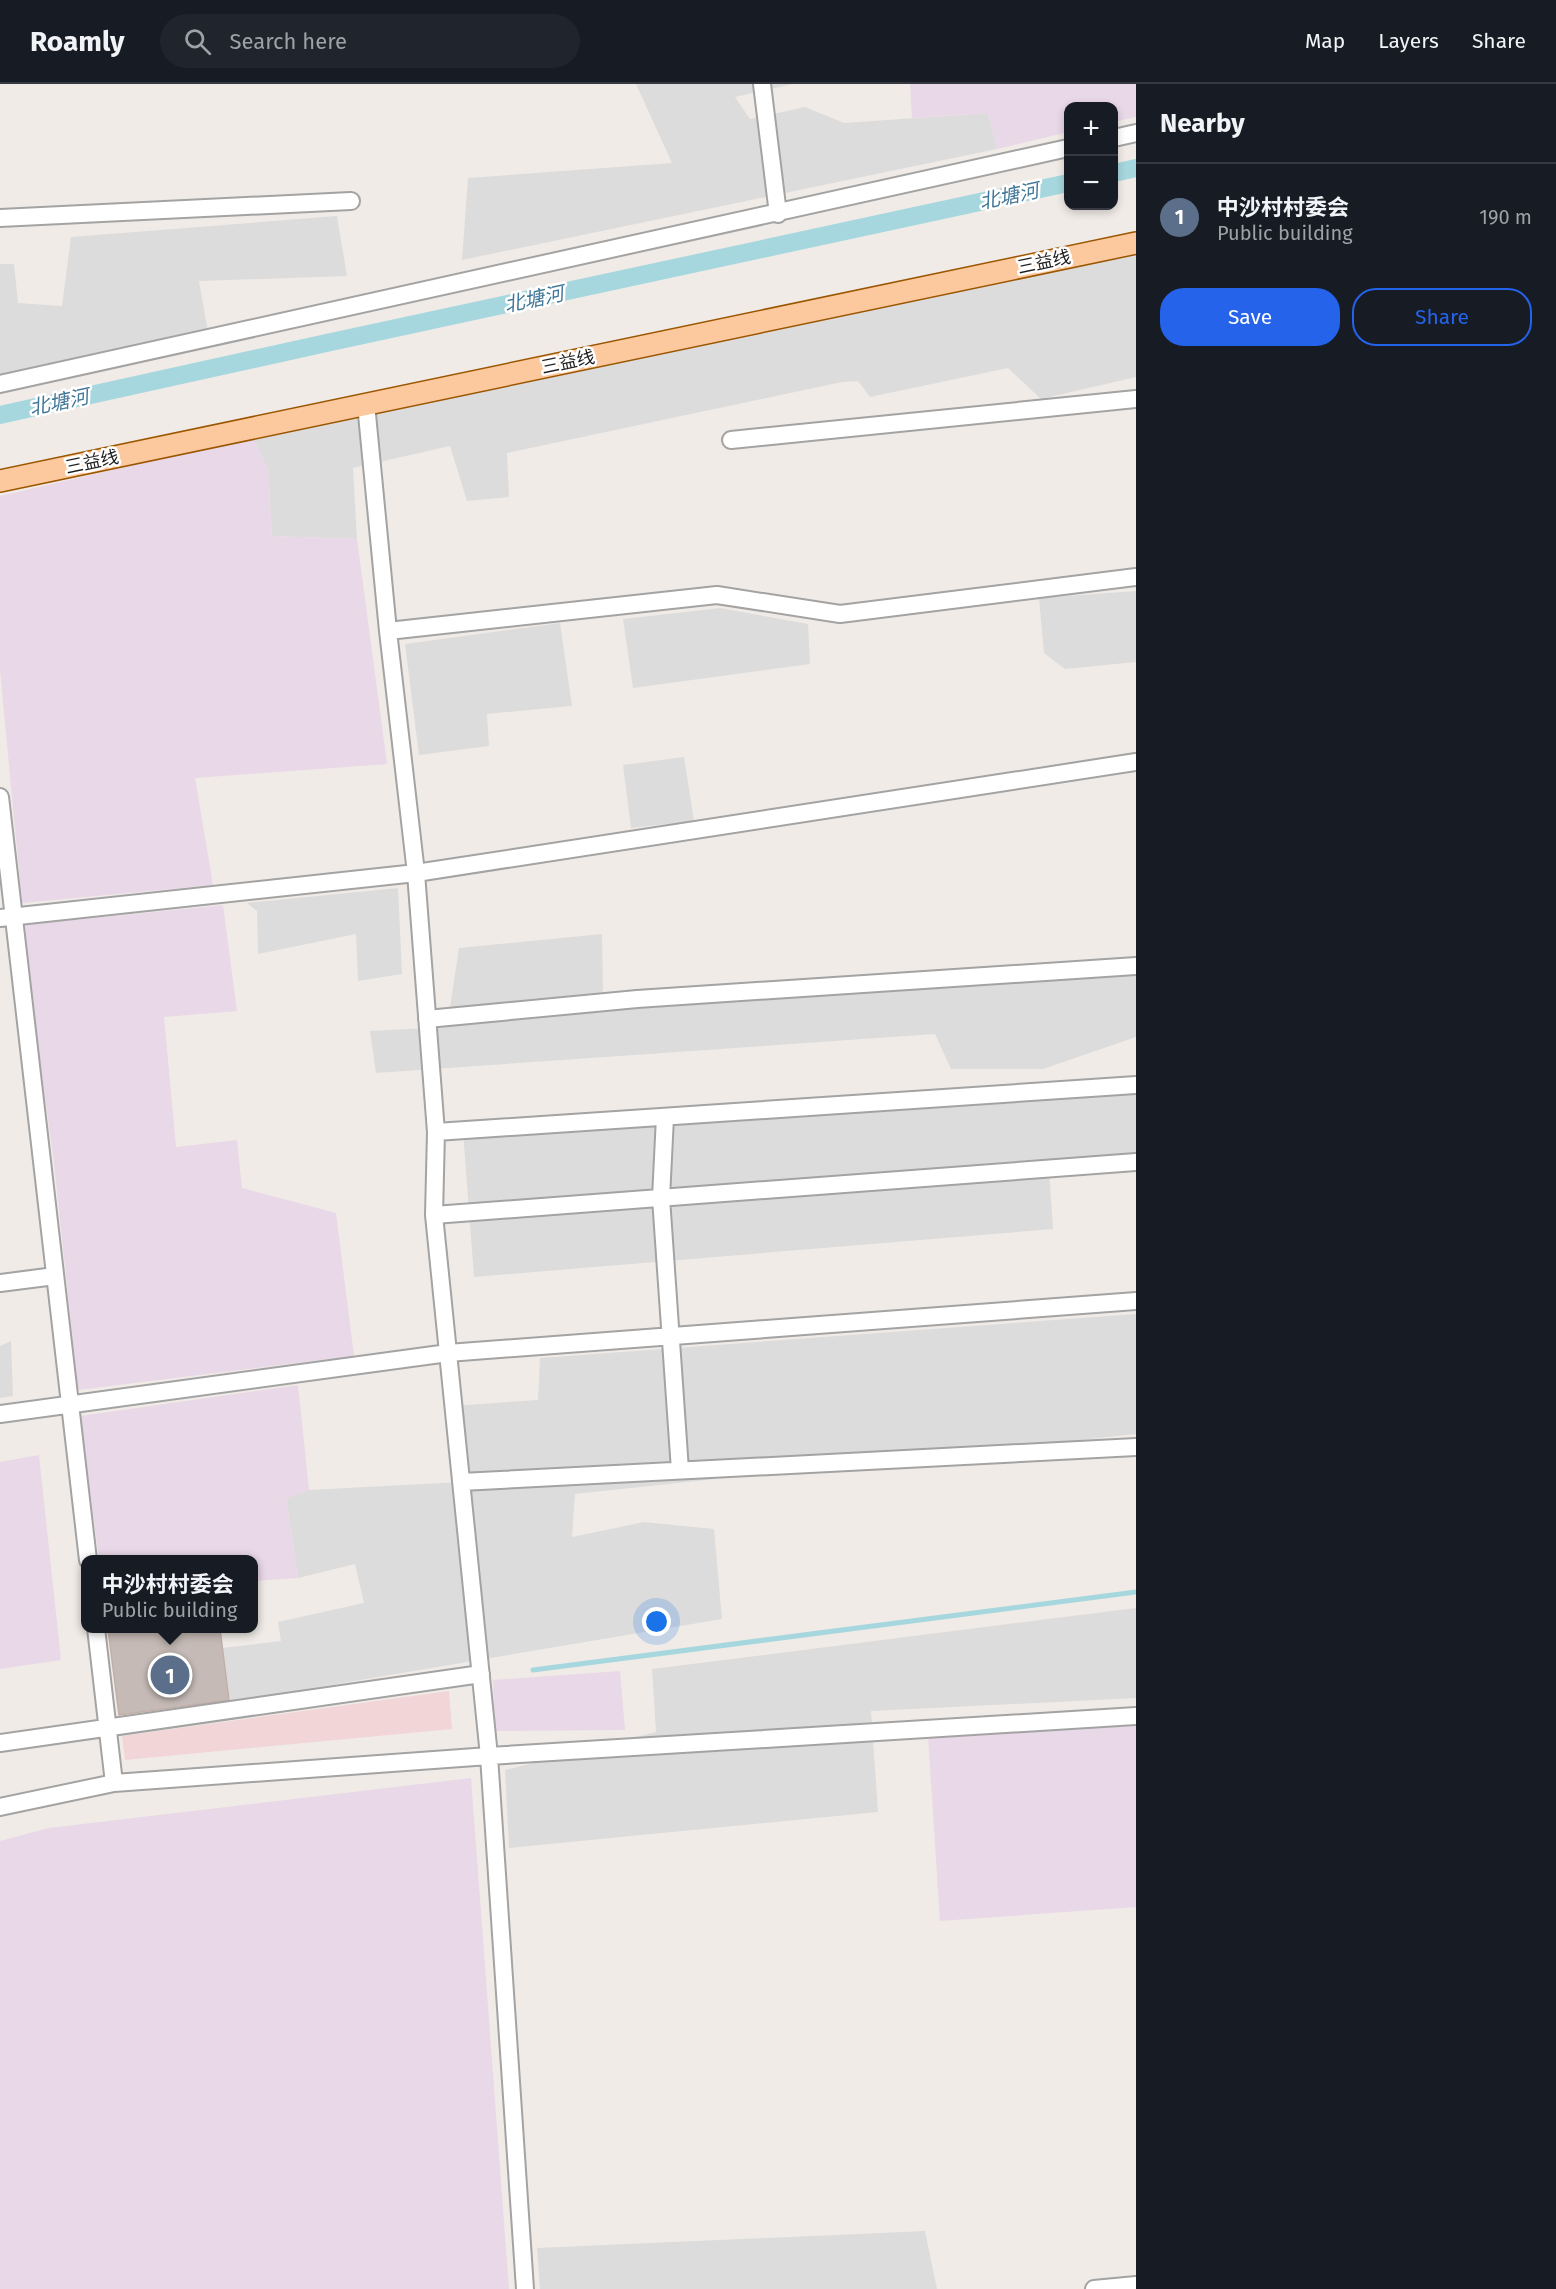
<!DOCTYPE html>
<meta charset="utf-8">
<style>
body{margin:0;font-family:"Fira Sans","Noto Sans SC",sans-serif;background:#20242c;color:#f1f3f6}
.controls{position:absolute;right:18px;top:18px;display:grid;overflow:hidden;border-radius:12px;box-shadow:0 3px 9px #0003}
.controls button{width:54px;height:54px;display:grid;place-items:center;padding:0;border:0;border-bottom:2px solid #363941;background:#171b24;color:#f1f3f6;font:30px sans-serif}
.you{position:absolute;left:657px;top:1538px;width:21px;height:21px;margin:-15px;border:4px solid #fff;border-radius:50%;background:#1a73e8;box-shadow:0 0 0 9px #1a73e833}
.badge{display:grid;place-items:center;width:39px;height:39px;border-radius:50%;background:#2563eb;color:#fff;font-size:20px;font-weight:700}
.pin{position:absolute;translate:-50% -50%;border:3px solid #fff;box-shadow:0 2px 6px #0006}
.popup{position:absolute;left:81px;top:1471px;width:177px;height:78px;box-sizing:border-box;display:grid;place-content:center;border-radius:12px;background:#171b24;filter:drop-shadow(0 2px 4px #0005);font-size:20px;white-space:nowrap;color:#9ea1a6}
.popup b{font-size:22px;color:#f1f3f6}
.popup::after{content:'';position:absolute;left:50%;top:100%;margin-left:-12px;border:12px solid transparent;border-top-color:#171b24}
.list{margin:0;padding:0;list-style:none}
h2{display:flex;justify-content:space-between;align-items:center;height:78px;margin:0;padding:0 24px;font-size:26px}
h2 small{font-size:20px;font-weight:400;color:#9ea1a6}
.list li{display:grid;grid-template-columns:39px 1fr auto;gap:18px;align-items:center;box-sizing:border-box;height:108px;padding:0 24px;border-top:2px solid #363941}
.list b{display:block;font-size:22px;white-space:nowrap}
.list p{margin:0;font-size:20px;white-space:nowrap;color:#9ea1a6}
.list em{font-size:20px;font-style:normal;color:#9ea1a6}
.actions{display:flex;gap:12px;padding:18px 24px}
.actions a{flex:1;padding:14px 0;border:2px solid #2563eb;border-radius:24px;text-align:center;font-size:21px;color:#2563eb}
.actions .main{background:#2563eb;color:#fff}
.icon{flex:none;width:33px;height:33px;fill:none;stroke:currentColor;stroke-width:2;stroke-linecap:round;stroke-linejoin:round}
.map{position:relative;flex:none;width:1136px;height:2205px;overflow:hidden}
header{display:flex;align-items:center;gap:36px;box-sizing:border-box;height:84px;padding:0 30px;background:#171b24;border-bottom:2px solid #363941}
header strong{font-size:28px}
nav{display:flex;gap:33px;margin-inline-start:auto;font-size:21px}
.search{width:420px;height:54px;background:#20242c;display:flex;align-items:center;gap:15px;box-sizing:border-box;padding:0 21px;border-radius:33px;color:#9ea1a6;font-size:22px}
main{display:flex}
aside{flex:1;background:#171b24}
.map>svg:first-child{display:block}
.residential{fill:#dddcdc}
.commercial{fill:#f1d5d7}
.industrial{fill:#e9d8e8}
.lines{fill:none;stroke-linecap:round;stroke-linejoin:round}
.stream{stroke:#a6d7de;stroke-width:5}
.canal{stroke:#a6d7de;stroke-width:18}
.building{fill:#c5bab5;stroke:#c2b0a8;stroke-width:1.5}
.minor-casing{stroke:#a3a3a3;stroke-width:20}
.major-casing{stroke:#9b5600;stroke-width:24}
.minor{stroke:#fff;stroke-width:16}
.major{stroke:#fcc99f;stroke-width:21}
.labels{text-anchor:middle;stroke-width:5;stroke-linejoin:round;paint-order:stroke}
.street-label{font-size:18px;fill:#1f1f1f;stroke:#fff}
.water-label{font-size:20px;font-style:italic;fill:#427798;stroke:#fff}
</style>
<header>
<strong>Roamly</strong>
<div class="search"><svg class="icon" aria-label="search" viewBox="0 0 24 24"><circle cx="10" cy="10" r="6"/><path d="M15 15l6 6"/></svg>Search here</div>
<nav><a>Map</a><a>Layers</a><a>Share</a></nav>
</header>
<main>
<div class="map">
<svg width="1136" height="2205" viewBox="0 0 1136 2205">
<rect width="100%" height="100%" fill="#f0ebe6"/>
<!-- residential -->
<path class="residential" d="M636 0H793L735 13 750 35 805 23 844 39 988 29 997 65 462 176 468 94 672 79Z
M337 132 347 192 199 197 209 254 0 299V180H14L18 219 62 222 71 153Z
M1136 167V293L1041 315 1008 284 870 313 858 297 842 298 507 369 509 413 467 417 450 362 353 384 357 455 272 452 268 386 253 353Z
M1136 507V578L1065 585 1044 569 1039 514Z
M720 524 808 540 810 580 633 604 623 535Z
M560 539 572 622 487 630 489 662 419 671 405 560Z
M684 673 694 737 631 744 623 681Z
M398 804 402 890 358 897 356 850 258 870 257 827 247 819Z
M602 850 603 910 1136 875V953L1043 985H951L935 950 376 989 370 947 447 943 459 864Z
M1136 1001V1078L1049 1085 1053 1145 474 1193 463 1047Z
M1136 1230V1350L575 1410 572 1453 644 1438 714 1445 722 1535 230 1618 222 1564 281 1557 278 1538 364 1519 355 1480 298 1494 286 1414 309 1406 461 1398 453 1322 538 1316 540 1274Z
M11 1257 13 1312 0 1314V1262Z
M1136 1524V1614L871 1627 878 1728 509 1764 505 1686 656 1648 652 1585Z
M925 2147 937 2205H540L537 2164Z"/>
<!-- commercial -->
<path class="commercial" d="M449 1607 452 1645 125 1676 122 1652Z"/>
<!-- industrial -->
<path class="industrial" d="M910 0H1136V33L1114 38V22H1068V48L997 65 988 29 912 34Z
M253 353 268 386 272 452 357 455 387 680 195 694 213 801 22 819 0 586V412Z
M223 821 237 927 164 933 176 1063 237 1056 242 1104 336 1129 354 1272 78 1306 54 1079 35 942 25 841Z
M298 1301 309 1406 286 1415 298 1494 254 1497V1476L99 1475 80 1332Z
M39 1371 61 1576 0 1585V1378Z
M620 1587 625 1646 495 1647 493 1596Z
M1136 1642V1823L940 1837 928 1652Z
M471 1694 509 2205H0V1757L49 1744Z"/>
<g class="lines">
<!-- stream -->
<path class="stream" d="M533 1586 1136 1508"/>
<!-- canal -->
<path class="canal" d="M1114 89 1136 84
M0 331 331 258 1068 99"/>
</g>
<!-- building -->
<path class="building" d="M108 1545H220L229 1616 119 1631Z"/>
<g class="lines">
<!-- minor casing -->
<g class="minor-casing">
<path id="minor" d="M762 0 778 130
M1114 54 1136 49
M0 134 351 117
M0 300 1068 64
M366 320 388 547 416 789 436 1048 434 1131 489 1672 525 2205
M731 356 1136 315
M388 547 717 511 840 530 1136 493
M0 713 88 1476
M0 834 416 789 1136 678
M427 935 637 915 1136 882
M665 1033 661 1114 680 1386
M436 1048 1136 1001
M434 1131 1136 1078
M0 1199 55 1192
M0 1330 448 1269 1136 1217
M461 1398 1136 1363
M96 1544 114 1699 489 1672 1136 1632
M0 1659 481 1590
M0 1723 114 1699
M1094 2205 1136 2201"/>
</g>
<!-- major casing -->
<g class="major-casing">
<path id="major" d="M0 397 1136 159"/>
</g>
<!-- minor -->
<use href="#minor" class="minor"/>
<!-- major -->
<use href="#major" class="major"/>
</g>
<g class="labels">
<!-- street labels -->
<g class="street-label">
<text transform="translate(1044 178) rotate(-12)" y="6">三益线</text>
<text transform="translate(568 278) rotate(-12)" y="6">三益线</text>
<text transform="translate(92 378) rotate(-12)" y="6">三益线</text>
</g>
<!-- water labels -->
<g class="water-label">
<text transform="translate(1009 112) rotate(-12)" y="7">北塘河</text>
<text transform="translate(534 215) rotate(-12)" y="7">北塘河</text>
<text transform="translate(59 318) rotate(-12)" y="7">北塘河</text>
</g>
</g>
</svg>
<div class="controls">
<button>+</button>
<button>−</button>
</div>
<div class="you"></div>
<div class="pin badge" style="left:170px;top:1591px;background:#5c6f8a">1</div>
<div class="popup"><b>中沙村村委会</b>Public building</div>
</div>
<aside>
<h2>Nearby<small></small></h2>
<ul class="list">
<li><span class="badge" style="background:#5c6f8a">1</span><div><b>中沙村村委会</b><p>Public building</p></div><em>190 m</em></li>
</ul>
<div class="actions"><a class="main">Save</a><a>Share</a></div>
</aside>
</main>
